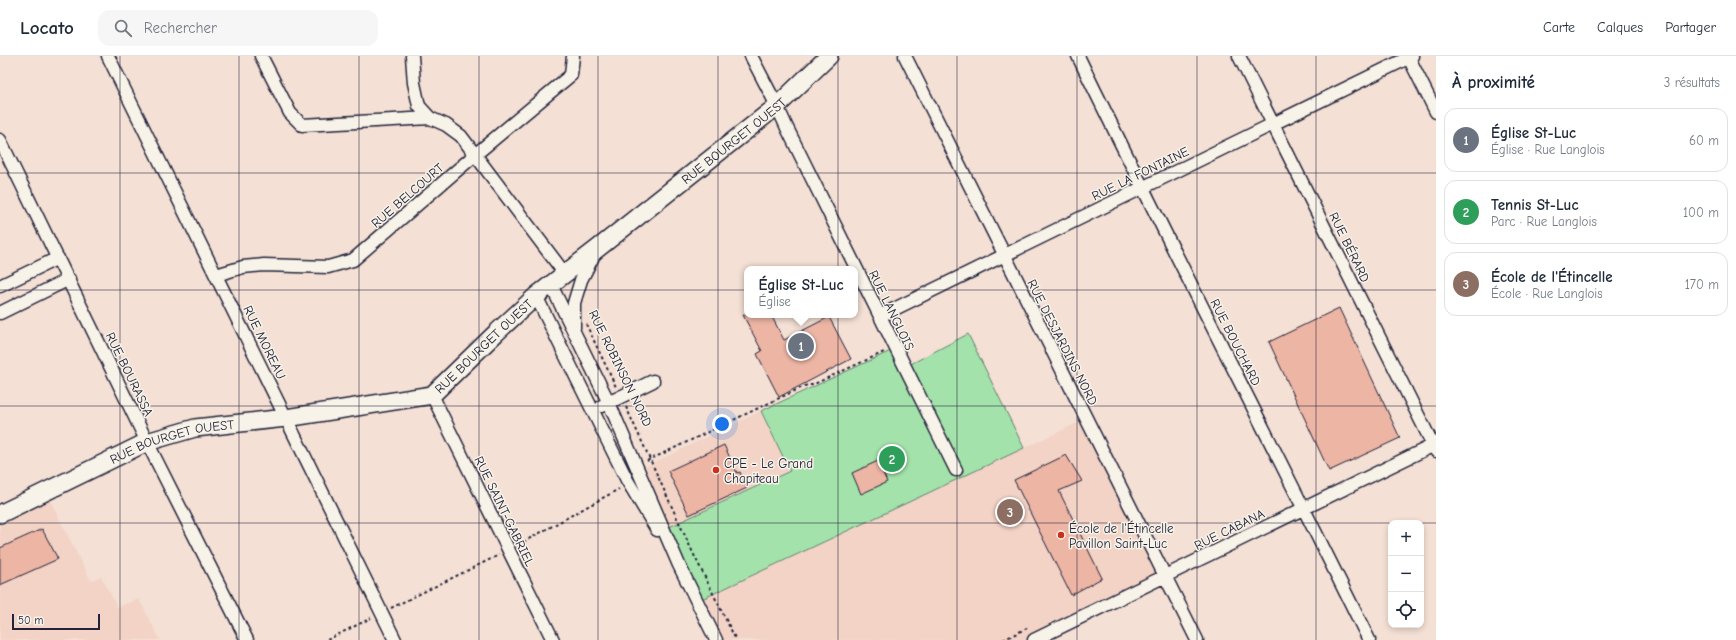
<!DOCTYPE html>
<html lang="fr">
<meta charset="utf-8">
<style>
body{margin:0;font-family:"Comic Neue",sans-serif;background:#f6f6f7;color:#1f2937}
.controls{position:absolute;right:12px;bottom:12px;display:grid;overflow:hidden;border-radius:8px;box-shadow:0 2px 6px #0003}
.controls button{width:36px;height:36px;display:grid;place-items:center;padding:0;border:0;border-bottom:1px solid #e0e1e3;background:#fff;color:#1f2937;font:20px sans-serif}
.scale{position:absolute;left:12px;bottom:10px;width:88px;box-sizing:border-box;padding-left:4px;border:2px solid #22223b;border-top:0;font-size:11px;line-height:14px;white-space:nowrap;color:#22223b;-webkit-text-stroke:3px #f7f3e8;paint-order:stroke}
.you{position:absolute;left:722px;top:368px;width:14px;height:14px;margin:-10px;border:3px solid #fff;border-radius:50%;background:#1a73e8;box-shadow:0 0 0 6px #1a73e833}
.badge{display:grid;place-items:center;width:26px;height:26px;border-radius:50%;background:#c8321e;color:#fff;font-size:13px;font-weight:700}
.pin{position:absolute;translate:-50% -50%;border:2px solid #fff;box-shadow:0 1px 4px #0006}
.popup{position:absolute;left:744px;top:210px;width:114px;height:52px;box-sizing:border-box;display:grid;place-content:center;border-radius:8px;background:#fff;filter:drop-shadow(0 1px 3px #0005);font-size:13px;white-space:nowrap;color:#747a83}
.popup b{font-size:15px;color:#1f2937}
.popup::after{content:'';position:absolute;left:50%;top:100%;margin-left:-8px;border:8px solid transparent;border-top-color:#fff}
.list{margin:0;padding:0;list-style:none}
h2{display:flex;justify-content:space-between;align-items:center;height:52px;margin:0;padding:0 16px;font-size:17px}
h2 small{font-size:13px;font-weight:400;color:#747a83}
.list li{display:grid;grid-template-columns:26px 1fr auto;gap:12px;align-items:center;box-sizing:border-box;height:64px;margin:0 8px 8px;padding:0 8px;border:1px solid #e0e1e3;border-radius:12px}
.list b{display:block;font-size:15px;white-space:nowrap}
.list p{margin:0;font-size:13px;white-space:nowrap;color:#747a83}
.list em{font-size:13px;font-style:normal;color:#747a83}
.icon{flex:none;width:22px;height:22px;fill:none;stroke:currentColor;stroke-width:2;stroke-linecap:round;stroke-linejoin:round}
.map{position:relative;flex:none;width:1436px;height:584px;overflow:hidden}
header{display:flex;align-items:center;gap:24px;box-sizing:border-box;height:56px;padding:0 20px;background:#fff;border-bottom:1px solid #e0e1e3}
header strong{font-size:19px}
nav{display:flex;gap:22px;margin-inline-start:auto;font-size:14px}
.search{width:280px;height:36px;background:#f6f6f7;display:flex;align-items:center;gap:10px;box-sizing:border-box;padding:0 14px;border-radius:12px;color:#747a83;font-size:15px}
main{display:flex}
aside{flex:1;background:#fff}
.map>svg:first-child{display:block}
.built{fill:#f2d3c6}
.green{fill:#a3e2aa;stroke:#628272}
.building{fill:#edb5a4;stroke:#22223b}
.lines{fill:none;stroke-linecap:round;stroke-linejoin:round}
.street-casing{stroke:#22223b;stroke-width:15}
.secondary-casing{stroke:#22223b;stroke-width:20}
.path{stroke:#22223b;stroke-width:2;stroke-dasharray:3 3;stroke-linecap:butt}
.street{stroke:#f7f3e8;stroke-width:12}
.secondary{stroke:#f7f3e8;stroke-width:17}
.grid{fill:none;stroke:#22223b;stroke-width:1;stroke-opacity:0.55}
.poi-dot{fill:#c8321e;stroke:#f7f3e8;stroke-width:1.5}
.labels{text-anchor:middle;stroke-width:3;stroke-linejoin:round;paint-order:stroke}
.street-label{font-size:13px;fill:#22223b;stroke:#f7f3e8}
.poi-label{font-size:13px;fill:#22223b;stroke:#f7f3e8;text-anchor:start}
</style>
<header>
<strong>Locato</strong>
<div class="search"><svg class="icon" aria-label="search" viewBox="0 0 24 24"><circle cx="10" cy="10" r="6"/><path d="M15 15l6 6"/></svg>Rechercher</div>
<nav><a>Carte</a><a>Calques</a><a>Partager</a></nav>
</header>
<main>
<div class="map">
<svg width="1436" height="584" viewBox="0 0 1436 584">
<rect width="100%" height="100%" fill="#f4e0d4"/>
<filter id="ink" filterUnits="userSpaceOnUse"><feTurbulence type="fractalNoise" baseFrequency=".025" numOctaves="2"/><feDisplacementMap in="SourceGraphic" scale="8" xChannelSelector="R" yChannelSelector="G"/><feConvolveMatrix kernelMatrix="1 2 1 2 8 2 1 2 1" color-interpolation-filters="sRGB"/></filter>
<g filter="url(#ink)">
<!-- built -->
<path class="built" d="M761 355 790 415 667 472 643 412Z
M1086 363 1165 520 1034 584H723L702 543Z
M46 437 91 525 101 520 117 551 139 543 160 584H0V458Z"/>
<!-- green -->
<path class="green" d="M968 278 1024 392 702 543 667 472 790 415 761 355 897 292 907 310Z"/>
<!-- building -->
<path class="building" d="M1339 252 1400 382 1329 415 1269 286Z
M743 259H771L784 284 829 261 851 303 779 341 757 298 762 295Z
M724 389 737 417 740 416 747 432 689 459 668 415Z
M1066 399 1082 425 1059 435 1102 522 1071 539 1014 424Z
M878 405 887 426 861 438 852 417Z
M42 473 58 503 0 529V492Z"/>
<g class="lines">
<!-- street casing -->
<g class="street-casing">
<path id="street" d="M108 0 395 584
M261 0 290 57 302 69 430 62 446 69 461 80 565 218
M412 0 414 27 419 50 430 62
M751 0 777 50 787 72 956 414
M905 0 1197 584
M1078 0C1173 196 1273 389 1369 584
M1239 0 1436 395
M1408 0 1436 56
M0 84 147 386 247 584
M216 219 243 211 264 209 328 211 353 204 476 98 571 19 573 0
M551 229 609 347 679 509 716 584
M0 230 58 202
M536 240 627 424 657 474
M0 257 69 223
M880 260 1412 0
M574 272V247L581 224 595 197
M432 339 553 584
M602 350 653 325
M1034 584 1436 388"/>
</g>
<!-- secondary casing -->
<g class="secondary-casing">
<g id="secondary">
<path id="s1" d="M0 458 147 386 195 372 286 362 432 339 496 277 536 240 597 193 777 50 829 0"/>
</g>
</g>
<!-- path -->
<path class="path" d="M586 268 616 331
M626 351 693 497 736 584
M647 405 807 329H812L884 296
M518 489 619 433
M391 552 499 499
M327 584 371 562
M1003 584 1027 572 1028 574"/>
<!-- street -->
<use href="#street" class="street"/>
<!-- secondary -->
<use href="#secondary" class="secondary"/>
</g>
</g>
<!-- grid -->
<path class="grid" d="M120 0V584M239 0V584M359 0V584M479 0V584M598 0V584M718 0V584M838 0V584M957 0V584M1077 0V584M1197 0V584M1316 0V584M0 117H1436M0 234H1436M0 350H1436M0 467H1391M1421 467H1436"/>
<!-- markers -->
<g class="poi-dot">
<circle cx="716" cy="414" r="4"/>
<circle cx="1061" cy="479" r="4"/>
</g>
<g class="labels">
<!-- street labels -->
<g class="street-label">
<text dy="5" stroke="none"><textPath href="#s1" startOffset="848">RUE BOURGET OUEST</textPath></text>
<text transform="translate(1140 117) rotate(-26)" y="5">RUE LA FONTAINE</text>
<text transform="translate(407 139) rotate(-41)" y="5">RUE BELCOURT</text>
<text transform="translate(1350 191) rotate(64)" y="5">RUE BÉRARD</text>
<text transform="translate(892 254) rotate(64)" y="5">RUE LANGLOIS</text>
<text transform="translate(265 286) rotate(64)" y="5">RUE MOREAU</text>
<text transform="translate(1063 286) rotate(63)" y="5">RUE DESJARDINS NORD</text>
<text transform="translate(1236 286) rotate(63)" y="5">RUE BOUCHARD</text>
<text dy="5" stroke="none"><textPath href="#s1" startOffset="524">RUE BOURGET OUEST</textPath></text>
<text transform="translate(621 312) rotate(64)" y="5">RUE ROBINSON NORD</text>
<text transform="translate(130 318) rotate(64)" y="5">RUE BOURASSA</text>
<text dy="5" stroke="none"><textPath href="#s1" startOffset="188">RUE BOURGET OUEST</textPath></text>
<text transform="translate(505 455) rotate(64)" y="5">RUE SAINT-GABRIEL</text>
<text transform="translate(1229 473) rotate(-26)" y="5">RUE CABANA</text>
</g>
<!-- poi labels -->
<g class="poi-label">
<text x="724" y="412">CPE - Le Grand<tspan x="724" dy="15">Chapiteau</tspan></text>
<text x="1069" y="477">École de l'Étincelle<tspan x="1069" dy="15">Pavillon Saint-Luc</tspan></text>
</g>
</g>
</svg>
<div class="controls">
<button>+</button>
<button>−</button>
<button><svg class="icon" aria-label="locate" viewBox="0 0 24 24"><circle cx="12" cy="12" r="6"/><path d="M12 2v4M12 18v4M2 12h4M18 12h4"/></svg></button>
</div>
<div class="scale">50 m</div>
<div class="you"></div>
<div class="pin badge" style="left:801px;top:290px;background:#6b7280">1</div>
<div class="popup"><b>Église St-Luc</b>Église</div>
<div class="pin badge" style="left:892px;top:403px;background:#2e9e5b">2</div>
<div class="pin badge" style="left:1010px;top:456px;background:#8d6e63">3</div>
</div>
<aside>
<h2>À proximité<small>3 résultats</small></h2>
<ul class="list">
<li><span class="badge" style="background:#6b7280">1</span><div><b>Église St-Luc</b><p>Église · Rue Langlois</p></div><em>60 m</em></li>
<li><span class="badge" style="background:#2e9e5b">2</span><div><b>Tennis St-Luc</b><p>Parc · Rue Langlois</p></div><em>100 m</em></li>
<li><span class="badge" style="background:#8d6e63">3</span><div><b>École de l'Étincelle</b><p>École · Rue Langlois</p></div><em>170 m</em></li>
</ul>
</aside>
</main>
